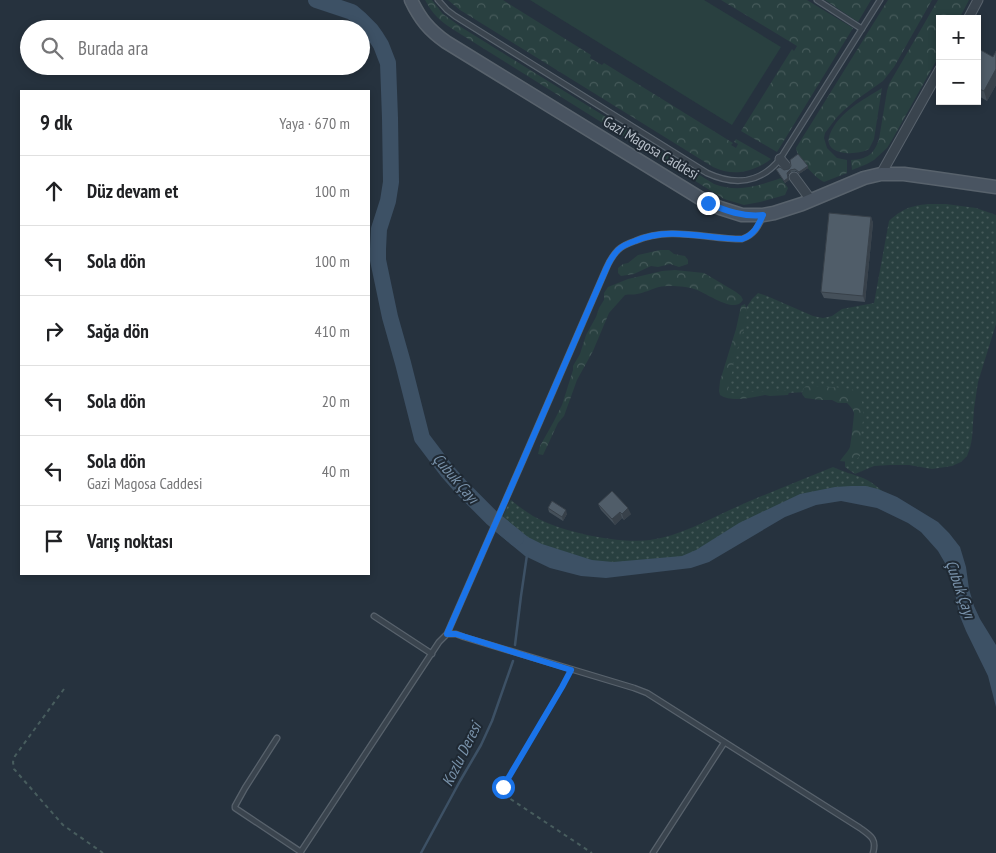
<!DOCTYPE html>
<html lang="tr">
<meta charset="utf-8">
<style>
body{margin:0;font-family:"PT Sans Narrow",sans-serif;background:#f2f2f2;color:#202124}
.controls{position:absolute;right:15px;top:15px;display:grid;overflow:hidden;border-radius:0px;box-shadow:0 2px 8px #0003}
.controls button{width:45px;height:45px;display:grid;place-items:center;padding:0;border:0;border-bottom:1px solid #e0e0e0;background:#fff;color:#202124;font:25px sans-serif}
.stop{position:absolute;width:15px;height:15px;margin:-11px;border:4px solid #1a73e8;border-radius:50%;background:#fff}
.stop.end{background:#1a73e8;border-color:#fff;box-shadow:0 1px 5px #0008}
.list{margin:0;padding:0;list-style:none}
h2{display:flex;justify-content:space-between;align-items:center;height:65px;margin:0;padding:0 20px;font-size:21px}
h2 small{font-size:16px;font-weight:400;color:#757577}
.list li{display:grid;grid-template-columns:32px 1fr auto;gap:15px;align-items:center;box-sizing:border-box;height:70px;padding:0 20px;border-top:1px solid #e0e0e0}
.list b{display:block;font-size:19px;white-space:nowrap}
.list p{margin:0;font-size:16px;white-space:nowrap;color:#757577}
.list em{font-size:16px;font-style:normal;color:#757577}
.icon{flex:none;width:28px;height:28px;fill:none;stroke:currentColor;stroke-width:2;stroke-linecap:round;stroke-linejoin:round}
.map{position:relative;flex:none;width:996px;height:853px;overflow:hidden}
.search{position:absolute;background:#fff;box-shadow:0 2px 8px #0003;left:20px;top:20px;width:350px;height:55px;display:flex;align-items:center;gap:12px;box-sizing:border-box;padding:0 18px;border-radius:28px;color:#757577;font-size:19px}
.panel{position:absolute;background:#fff;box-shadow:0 2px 8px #0003;left:20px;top:90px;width:350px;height:485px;border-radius:0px}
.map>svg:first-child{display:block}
.grass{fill:url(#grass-dots)}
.forest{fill:url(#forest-crowns)}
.pitch{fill:#294040}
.water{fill:#3d5165}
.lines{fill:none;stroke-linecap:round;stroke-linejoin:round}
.stream{stroke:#3d5165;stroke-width:2.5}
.river{stroke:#3d5165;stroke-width:16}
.lane-casing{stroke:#58626c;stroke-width:7}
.street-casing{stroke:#58626c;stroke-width:11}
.secondary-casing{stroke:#58626c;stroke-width:15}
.path{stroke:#485d5e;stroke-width:2;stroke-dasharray:4 4;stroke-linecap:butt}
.lane{stroke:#3a444e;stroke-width:4.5}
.street{stroke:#3a444e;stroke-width:9}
.secondary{stroke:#495461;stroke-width:12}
.wall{fill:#45505a}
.shaded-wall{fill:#38414a}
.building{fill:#505d69;stroke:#38414a}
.route{stroke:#1a73e8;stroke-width:6}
.labels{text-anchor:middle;stroke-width:4;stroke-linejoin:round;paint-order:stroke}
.street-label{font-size:15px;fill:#b7bfc9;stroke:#1f2933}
.water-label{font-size:16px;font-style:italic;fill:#7992aa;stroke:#1f2933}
</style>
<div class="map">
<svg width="996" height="853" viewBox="0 0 996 853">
<defs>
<pattern id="grass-dots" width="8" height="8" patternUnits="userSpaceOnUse" patternTransform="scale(1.25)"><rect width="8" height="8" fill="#294040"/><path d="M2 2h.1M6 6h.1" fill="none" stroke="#465a5a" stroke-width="1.8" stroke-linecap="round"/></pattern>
<pattern id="forest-crowns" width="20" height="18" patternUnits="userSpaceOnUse" patternTransform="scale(1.25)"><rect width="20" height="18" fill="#294040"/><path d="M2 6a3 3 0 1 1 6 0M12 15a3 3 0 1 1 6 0" fill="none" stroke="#465a5a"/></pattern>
</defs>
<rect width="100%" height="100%" fill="#26323e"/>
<!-- grass -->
<path class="grass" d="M928 204H946L976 208 996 215V324L978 382 974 409 972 438 970 448 967 456 961 462 952 466 932 469 909 465H890L874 466 855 474 845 467V461L857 455 855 394 848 390 726 396 725 390 746 308 752 299 758 293 767 296 813 316 823 318 832 316 842 309 874 303 889 221C902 209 910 206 928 204Z
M833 467C844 472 852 474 863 478 873 482 881 490 889 497L835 489 691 555 670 560 592 564 537 548 503 517 506 509 511 500C518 506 525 511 533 516 561 532 617 544 650 540 679 536 706 521 732 509 765 494 799 481 833 467Z"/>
<!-- forest -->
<path class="forest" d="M425 0H432L443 14 461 27 714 184C739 193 757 186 781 178L788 188 785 195 760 202 744 205 724 199 454 30C440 21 433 15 425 0Z
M448 0H503L591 55 590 58 602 65 604 63 733 143 731 145 736 148 738 144 734 142 736 139 771 159C754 172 733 177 713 167L460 10Z
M721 0H807L853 28 777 152 741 131 792 49 794 51 797 46Z
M825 0H871L858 22Z
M888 0H932L894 67 883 81 856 100 843 111 837 117 825 133 824 138 827 148 837 158 847 160V173L824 182C815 178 797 158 796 148Z
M938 0H969L959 19H940V54L892 140 887 148 874 160 867 164 852 170 851 160C868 159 874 154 879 139L887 91 889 84Z
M882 88 874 139 869 149C857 156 821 156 830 134 839 112 863 100 882 88Z
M660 250H669L674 254 685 256 688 260V264L679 267 670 264 658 267 651 266 634 274 621 276 618 273V268L623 264 628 263 638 255Z
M675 270 704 273 736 292 741 296 743 300C734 315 706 292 694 289 686 286 667 285 659 287 652 289 644 293 637 294 633 295 629 294 625 295L609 313 593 351 577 380 564 416 558 423 543 455 538 454 540 446 554 421 562 405 573 370V366L580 354 586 335 596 317 599 308 604 300V293L608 287 628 279 662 271Z
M745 304C751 320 737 345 734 361 733 365 733 370 732 373 730 381 726 384 729 392L735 394 745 392 790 390 788 395 770 396 765 395C751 397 733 403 720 395L719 391 720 381 736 329 741 306Z
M806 386C814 386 851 387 856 391 860 394 863 403 863 409 865 418 861 427 861 436 861 443 864 452 858 458 853 463 847 462 840 461 843 456 848 452 850 447 851 443 854 416 854 413 853 409 850 406 847 403H838L832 400H820L805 398 802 394 803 389Z"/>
<!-- pitch -->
<path class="pitch" d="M530 0H704L781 47 732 125Z"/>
<!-- water -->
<path class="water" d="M851 486H866L878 489 897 497 938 522 949 533 960 547 966 567 969 589 974 606 980 619 996 645V707L988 676 966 631 959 614 955 593 945 563 938 551 921 532 908 523 877 508 841 501 816 505 785 517 709 562 691 568 606 578 581 576 550 568 525 556 496 532 503 517 528 537 542 544 592 560 613 562 682 556 696 550 739 523 800 494 835 487Z"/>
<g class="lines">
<!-- stream -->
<path class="stream" d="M515 645 521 596 527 555
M421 853 460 781 481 745 492 721 513 661"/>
<!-- river -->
<path class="river" d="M316 0 352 12 359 18 371 30 376 37 381 45 388 63 390 118 391 182 388 201 379 229 378 249V260L390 317 403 363 422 438 447 471 461 487 492 518 516 538"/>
<!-- lane casing -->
<g class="lane-casing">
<path id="lane" d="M438 0 447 10 455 16 707 173C735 186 761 183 780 159L880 0
M817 0 862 29
M374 616 432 654
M447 634 524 458 606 269C609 262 613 255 618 250 623 245 629 243 635 241 670 226 707 239 742 239 754 235 758 227 763 216
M277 738 245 788 235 806V808L301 852
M300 853 439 642 447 634H456L464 637 634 688 647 693 860 828C871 836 877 839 873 853
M653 853 724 743"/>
</g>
<!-- street casing -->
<g class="street-casing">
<path id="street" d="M968 19 978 0
M780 159 786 166
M881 174 940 69
M794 177 811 200"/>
</g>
<!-- secondary casing -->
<g class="secondary-casing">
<path id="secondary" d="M411 0C420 19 429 30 446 42L708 203 720 208 742 215H763L774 213 802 204 864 178 881 174H904L933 178 996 187"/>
</g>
<!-- path -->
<path class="path" d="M568 676 510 775 503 787V792L506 796 592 853
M64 689 15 756 13 762 14 769 63 825 103 853"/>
<!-- lane -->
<use href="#lane" class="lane"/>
<!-- street -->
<use href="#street" class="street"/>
<!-- secondary -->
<use href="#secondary" class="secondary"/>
</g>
<!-- wall -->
<path class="wall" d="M977 48 993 57 996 51V85L987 101 977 95Z
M808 168 799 174 796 171 791 172 788 175 789 180 785 183 776 169 784 170Z
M871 217 873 223 865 302 824 298 821 292Z
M598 504 631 514 624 520 622 518 615 525 601 510Z
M548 508 567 514 563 521 549 512Z"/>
<!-- shaded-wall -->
<path class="shaded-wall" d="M996 69V85L987 101 984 91Z
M808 166V168L799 174V172Z
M790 170 791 172 788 175 789 180 785 183 784 181 787 173Z
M871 217 873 223 865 302 863 296Z
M628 508 631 514 624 520 622 514Z
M566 510 567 514 563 521 562 517Z
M620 512 622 518 615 525 612 519Z"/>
<!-- building -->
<path class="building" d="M977 48 993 57 996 51V69L984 91 977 88Z
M798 154 808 166 799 172 795 169 790 170 787 173 788 178 784 181 776 169 780 167 784 170 789 169 791 166 790 160Z
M829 213 871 217 863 296 821 292Z
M612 491 628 508 622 514 620 512 612 519 598 504Z
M552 501 566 510 562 517 548 508Z"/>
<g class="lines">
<!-- route -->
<path class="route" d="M503 787 562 687 571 670 456 634H447L524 458 606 269C609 262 613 255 618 250 623 245 629 243 635 241 670 226 706 239 742 239 754 235 758 226 763 215 743 217 726 211 708 203"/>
</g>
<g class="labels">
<!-- street labels -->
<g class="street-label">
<text transform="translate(651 148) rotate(31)" y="5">Gazi Magosa Caddesi</text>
</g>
<!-- water labels -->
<g class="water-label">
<text transform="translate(456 478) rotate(49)" y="6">Çubuk Çayı</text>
<text transform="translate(961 589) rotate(71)" y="6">Çubuk Çayı</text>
<text transform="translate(461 754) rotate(-64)" y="6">Kozlu Deresi</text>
</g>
</g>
</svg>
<div class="controls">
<button>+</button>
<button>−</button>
</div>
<div class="stop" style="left:503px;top:787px"></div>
<div class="stop end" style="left:708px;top:203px"></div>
<div class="search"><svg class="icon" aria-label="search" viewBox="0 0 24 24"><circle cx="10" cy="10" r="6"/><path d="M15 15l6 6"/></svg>Burada ara</div>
<section class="panel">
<h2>9 dk<small>Yaya · 670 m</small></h2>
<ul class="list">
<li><svg class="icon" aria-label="ahead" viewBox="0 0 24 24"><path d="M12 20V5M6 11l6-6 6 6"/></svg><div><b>Düz devam et</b></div><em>100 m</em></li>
<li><svg class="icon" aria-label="left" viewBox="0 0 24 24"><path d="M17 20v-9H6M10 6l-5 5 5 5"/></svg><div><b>Sola dön</b></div><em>100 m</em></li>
<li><svg class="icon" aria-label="right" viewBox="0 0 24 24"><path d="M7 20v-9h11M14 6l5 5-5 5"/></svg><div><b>Sağa dön</b></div><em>410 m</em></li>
<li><svg class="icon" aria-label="left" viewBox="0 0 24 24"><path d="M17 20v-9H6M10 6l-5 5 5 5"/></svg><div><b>Sola dön</b></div><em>20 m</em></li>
<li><svg class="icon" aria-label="left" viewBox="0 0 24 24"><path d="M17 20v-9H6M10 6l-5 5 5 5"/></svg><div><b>Sola dön</b><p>Gazi Magosa Caddesi</p></div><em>40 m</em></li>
<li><svg class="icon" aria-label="arrive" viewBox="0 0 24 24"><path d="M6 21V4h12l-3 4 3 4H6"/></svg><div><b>Varış noktası</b></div></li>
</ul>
</section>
</div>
